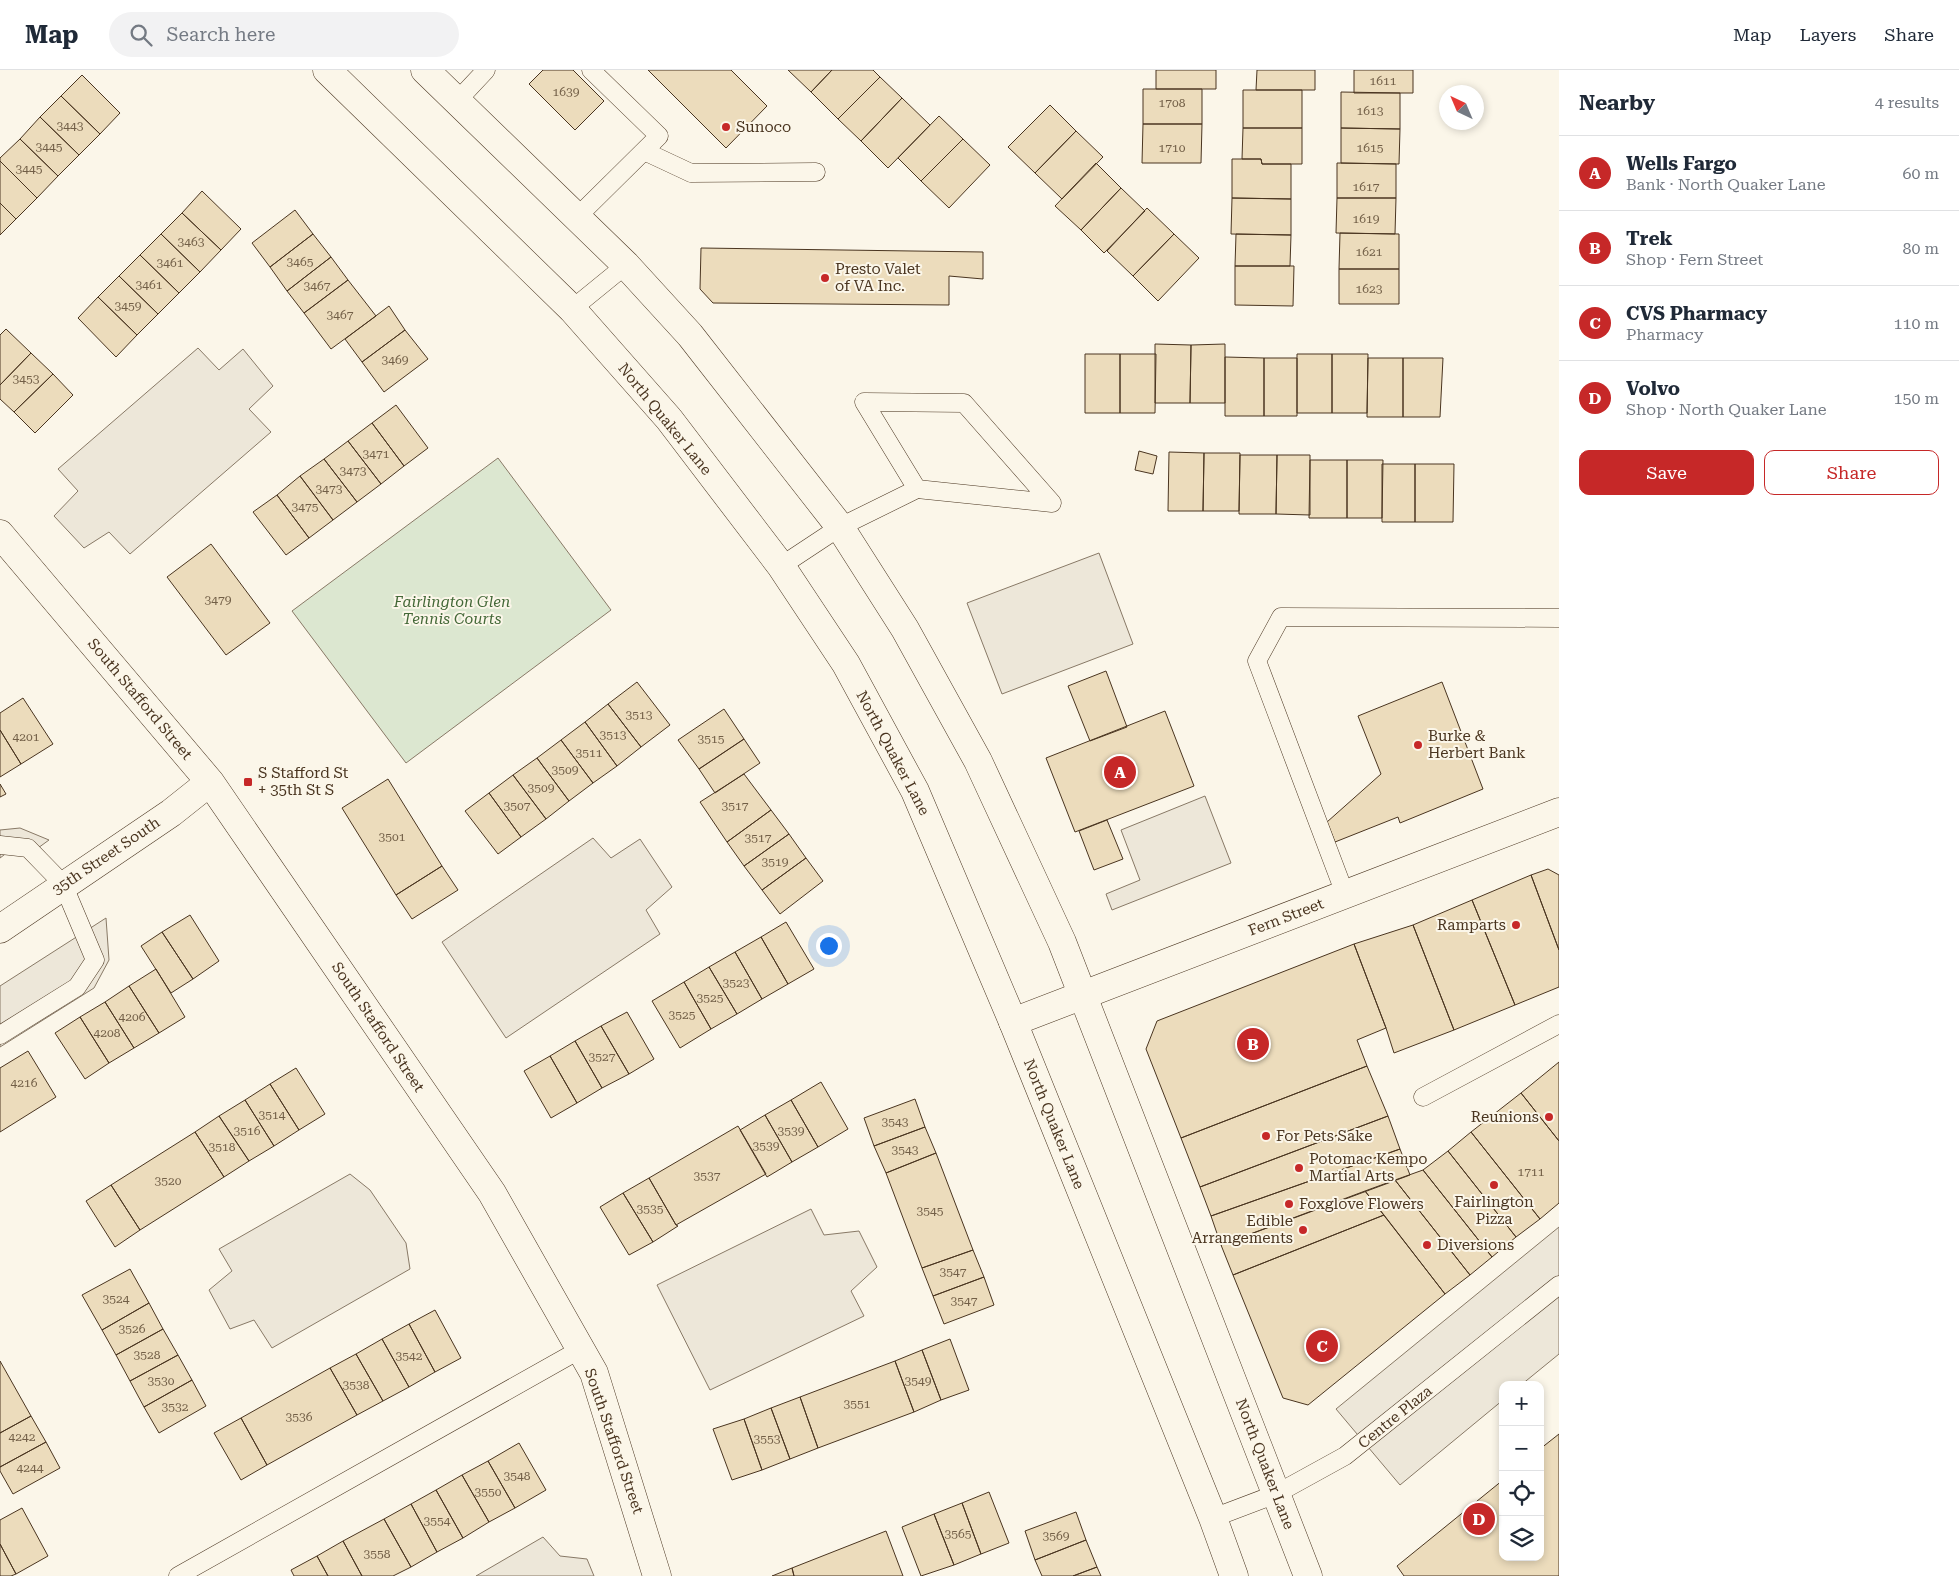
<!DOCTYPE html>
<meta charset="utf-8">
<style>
body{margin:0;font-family:"Roboto Serif",serif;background:#f2f2f3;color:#1f2937}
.controls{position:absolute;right:15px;bottom:15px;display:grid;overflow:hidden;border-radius:10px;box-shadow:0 2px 8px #0003}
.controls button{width:45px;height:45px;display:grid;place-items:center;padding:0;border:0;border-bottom:1px solid #e0e1e3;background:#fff;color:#1f2937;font:25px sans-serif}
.compass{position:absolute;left:1439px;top:15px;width:45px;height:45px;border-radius:50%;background:#fff;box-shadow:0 2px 8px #0003;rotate:316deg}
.you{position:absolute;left:828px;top:875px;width:18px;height:18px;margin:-12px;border:4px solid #fff;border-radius:50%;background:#1a73e8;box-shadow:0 0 0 8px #1a73e833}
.badge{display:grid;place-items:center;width:32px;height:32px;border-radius:50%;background:#c62828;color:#fff;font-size:16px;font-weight:700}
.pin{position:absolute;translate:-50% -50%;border:2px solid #fff;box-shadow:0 1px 5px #0006}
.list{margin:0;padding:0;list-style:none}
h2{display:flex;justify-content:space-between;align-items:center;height:65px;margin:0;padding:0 20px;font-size:21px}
h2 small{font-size:16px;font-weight:400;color:#747a83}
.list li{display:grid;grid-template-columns:32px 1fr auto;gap:15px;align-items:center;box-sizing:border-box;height:75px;padding:0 20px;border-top:1px solid #e0e1e3}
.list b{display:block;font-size:19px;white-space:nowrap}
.list p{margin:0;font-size:16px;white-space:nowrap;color:#747a83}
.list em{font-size:16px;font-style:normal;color:#747a83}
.actions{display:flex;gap:10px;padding:15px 20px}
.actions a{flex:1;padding:11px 0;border:1px solid #c62828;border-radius:10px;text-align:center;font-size:18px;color:#c62828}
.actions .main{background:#c62828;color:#fff}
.icon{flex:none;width:28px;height:28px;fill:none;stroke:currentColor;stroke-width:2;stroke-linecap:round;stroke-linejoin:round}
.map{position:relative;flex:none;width:1559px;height:1506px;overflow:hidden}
header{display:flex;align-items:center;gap:30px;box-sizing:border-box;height:70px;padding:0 25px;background:#fff;border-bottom:1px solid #e0e1e3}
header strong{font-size:24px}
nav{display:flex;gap:28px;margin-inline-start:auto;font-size:18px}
.search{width:350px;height:45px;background:#f2f2f3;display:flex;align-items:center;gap:12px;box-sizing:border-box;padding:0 18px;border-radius:28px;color:#747a83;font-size:19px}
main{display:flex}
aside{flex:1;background:#fff}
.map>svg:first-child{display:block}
.green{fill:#dce7d0;stroke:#887966}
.parking{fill:#ede7d9;stroke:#887966}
.building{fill:#ecdcbc;stroke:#4a3520}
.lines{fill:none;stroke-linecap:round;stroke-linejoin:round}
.service-casing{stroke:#4a3520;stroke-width:19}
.minor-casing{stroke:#4a3520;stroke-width:29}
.secondary-casing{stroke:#4a3520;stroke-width:29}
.service{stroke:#fbf6e9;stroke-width:18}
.minor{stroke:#fbf6e9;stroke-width:28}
.secondary{stroke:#fbf6e9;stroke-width:28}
.poi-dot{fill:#c62828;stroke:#fbf6e9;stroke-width:2}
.labels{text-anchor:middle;stroke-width:4;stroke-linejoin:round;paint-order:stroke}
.number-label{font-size:12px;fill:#725f47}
.poi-label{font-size:15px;fill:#4a3520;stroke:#fbf6e9;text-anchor:start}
.street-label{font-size:15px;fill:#4a3520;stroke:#fbf6e9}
.park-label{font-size:15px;font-style:italic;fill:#436837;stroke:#fbf6e9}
</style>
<header>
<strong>Map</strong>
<div class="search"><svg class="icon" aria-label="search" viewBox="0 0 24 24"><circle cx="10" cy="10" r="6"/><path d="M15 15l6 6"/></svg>Search here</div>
<nav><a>Map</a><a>Layers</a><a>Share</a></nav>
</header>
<main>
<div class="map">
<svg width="1559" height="1506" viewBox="0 0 1559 1506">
<rect width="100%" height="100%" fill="#fbf6e9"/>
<!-- green -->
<path class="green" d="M498 388 611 540 406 693 292 541Z"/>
<!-- parking -->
<path class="parking" d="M198 278 219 300 243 279 273 316 249 339 271 362 130 484 109 462 84 478 54 446 78 421 58 399Z
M1099 483 1133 574 1002 624 967 533Z
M1205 726 1231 793 1112 840 1106 824 1140 810 1121 760Z
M20 758 49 770 27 786 8 782 0 788V760Z
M593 768 611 788 640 769 672 817 646 840 660 864 506 968 442 872Z
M106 848 109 890 94 918 0 977V916Z
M350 1104 370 1120 406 1173 410 1199 272 1278 254 1250 230 1259 209 1220 232 1201 219 1179Z
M811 1139 824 1165 859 1161 877 1197 851 1221 864 1246 710 1320 657 1215Z
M1559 1157V1284L1521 1315H1503V1330L1400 1415 1336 1339Z
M543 1467 560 1486 587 1489 594 1506H476Z"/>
<!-- building -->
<path class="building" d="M543 0H573L604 31 575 60 529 14Z
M648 0H731L767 36 726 78Z
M788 0H832L811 22Z
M832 0H873L880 7 838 49 811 22Z
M1156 0H1216V19H1156Z
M1257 0H1315V20H1256Z
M1354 0H1413V23H1354Z
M82 5 120 43 100 64 61 26Z
M880 7 902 28 861 71 838 49Z
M1143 19H1202V54H1143Z
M1243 20H1302V58H1243Z
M1341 22 1400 23V59L1341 58Z
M61 26 100 64 79 85 40 47Z
M902 28 930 55 888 98 861 71Z
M1050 35 1076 61 1035 103 1008 77Z
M939 46 963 69 921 111 898 88Z
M40 47 79 85 58 106 20 69Z
M1143 54H1202L1201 93H1142Z
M1243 58H1302V94H1262L1261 89H1242Z
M1341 58 1400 59 1399 94 1341 93Z
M1076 61 1103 87 1062 129 1035 103Z
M20 69 58 106 37 128 0 91V88Z
M963 69 990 95 949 138 921 111Z
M1232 89H1261L1262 94H1291V129L1232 128Z
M0 91 37 128 16 149 0 133Z
M1096 93 1121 118 1081 160 1055 136Z
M1337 93 1396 94V128H1337Z
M1121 118 1145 141 1104 183 1081 160Z
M202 121 241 159 221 180 182 143Z
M1232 128 1291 129V165L1231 164Z
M1337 128H1396L1395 164 1336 163Z
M0 133 16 149 0 165Z
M1147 138 1174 164 1133 206 1107 181Z
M295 140 313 164 270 197 252 173Z
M182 143 221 180 200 202 161 164Z
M1340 163 1399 164V199H1339Z
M161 164 200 202 179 223 140 185Z
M313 164 331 187 287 221 270 197Z
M1174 164 1199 188 1158 231 1133 206Z
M1236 164 1291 165 1290 196H1235Z
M701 178 983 182V209L949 206V235L713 233 700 219Z
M140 185 179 223 158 244 119 206Z
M331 187 348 210 304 243 287 221Z
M1235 196H1294L1293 236 1235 235Z
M1339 199H1399V234H1339Z
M119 206 158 244 137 265 98 227Z
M348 210 376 246 331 279 304 243Z
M98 227 137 265 116 287 78 248Z
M389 236 405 260 362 292 345 269Z
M6 259 31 283 0 315V265Z
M405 260 428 289 384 322 362 292Z
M1155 274 1191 275 1190 333H1155Z
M1225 274V333H1190L1191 275Z
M31 283 53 304 14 342 0 329V315Z
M1085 284H1120V343H1085Z
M1120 284H1156L1155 343H1120Z
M1297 284H1332V343H1297Z
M1332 284H1368L1367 343H1332Z
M1225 287 1264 288V346H1225Z
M1264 288H1297V346H1264Z
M1368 288H1403V347H1367Z
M1403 288H1443L1440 347H1403Z
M53 304 73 325 35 363 14 342Z
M396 335 428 378 404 396 372 353Z
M372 353 404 396 381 414 348 371Z
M348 371 381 414 357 432 324 389Z
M1139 381 1157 386 1153 404 1135 400Z
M1169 382 1204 383 1203 441H1168Z
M1204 383H1240L1239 441H1203Z
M1240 385H1277L1276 444H1239Z
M1277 385H1310V445L1276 444Z
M324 389 357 432 333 450 300 406Z
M1310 390H1347V448H1309Z
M1347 390H1383L1382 448H1347Z
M1382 394H1415V452H1382Z
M1415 394H1454L1453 452H1415Z
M300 406 333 450 309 468 277 425Z
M277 425 309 468 286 485 253 442Z
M211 474 270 553 226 585 167 507Z
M1106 601 1127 657 1090 671 1068 616Z
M637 612 670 655 641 677 608 634Z
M1442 612 1483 719 1400 753 1398 747 1335 772 1327 752 1381 704 1358 646Z
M23 628 53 674 21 694 0 660V643Z
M608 634 641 677 617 696 585 652Z
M724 639 744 669 699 699 678 670Z
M1165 641 1194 716 1075 762 1046 688Z
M585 652 617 696 593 713 561 670Z
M0 660 21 694 0 707Z
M744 669 760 693 715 723 699 699Z
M561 670 593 713 569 731 537 688Z
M537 688 569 731 546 749 513 705Z
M744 704 771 740 727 772 700 732Z
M513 705 546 749 521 767 489 723Z
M388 709 442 796 396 825 342 738Z
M0 714 6 724 0 727Z
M489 723 521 767 498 784 465 741Z
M771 740 789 764 744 796 727 772Z
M1107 750 1123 789 1094 800 1079 761Z
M789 764 806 788 762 820 744 796Z
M806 788 823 811 780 844 762 820Z
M442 796 458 820 412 849 396 825Z
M1548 799 1559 805V880L1531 805Z
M1531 805 1559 880V917L1515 935 1472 830Z
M1472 830 1515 935 1454 960 1413 855Z
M190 845 219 891 193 909 162 862Z
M786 852 814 899 788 914 761 867Z
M1413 855 1454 960 1394 983 1386 958 1354 874Z
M162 862 193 909 171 923 141 876Z
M761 867 788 914 762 929 735 882Z
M1354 874 1386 958 1357 970 1367 996 1181 1068 1146 979 1157 951Z
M735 882 762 929 737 944 709 897Z
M709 897 737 944 711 959 684 912Z
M156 899 185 947 159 963 129 916Z
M684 912 711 959 680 978 652 931Z
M129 916 159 963 134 978 105 932Z
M105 932 134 978 109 993 80 947Z
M627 942 654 989 629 1004 601 956Z
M80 947 109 993 85 1009 55 963Z
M601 956 629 1004 602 1018 575 971Z
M575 971 602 1018 577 1033 550 986Z
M28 981 56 1027 0 1062V998Z
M550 986 577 1033 551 1048 524 1001Z
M1559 992V1071L1521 1023Z
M1367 996 1388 1046 1200 1117 1181 1068Z
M296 998 325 1044 299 1060 270 1014Z
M821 1012 848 1059 818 1077 791 1030Z
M270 1014 299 1060 274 1076 245 1030Z
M1521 1023 1559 1071V1133L1540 1149 1471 1062Z
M915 1029 925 1057 874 1076 864 1048Z
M245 1030 274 1076 249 1091 219 1046Z
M791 1030 818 1077 792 1092 765 1045Z
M765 1045 792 1092 767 1107 740 1060Z
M219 1046 249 1091 224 1107 195 1062Z
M1388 1046 1400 1079 1211 1146 1200 1117Z
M738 1056 766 1104 676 1155 649 1108Z
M925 1057 936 1083 886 1103 874 1076Z
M195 1062 224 1107 140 1160 111 1115Z
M1471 1062 1540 1149 1516 1167 1448 1081Z
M1400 1079 1410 1105 1221 1175 1211 1146Z
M1448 1081 1516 1167 1492 1187 1423 1100Z
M936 1083 973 1180 922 1198 886 1103Z
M1423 1100 1492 1187 1470 1205 1395 1110Z
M649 1108 676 1155 678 1156 653 1172 623 1123Z
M1395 1110 1470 1205 1445 1224 1365 1121Z
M111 1115 140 1160 115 1177 86 1131Z
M1365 1121 1384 1145 1233 1205 1221 1175Z
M623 1123 653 1172 629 1185 600 1137Z
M1384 1145 1445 1224 1308 1335 1283 1328 1233 1205Z
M973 1180 984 1207 933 1226 922 1198Z
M130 1199 149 1233 102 1260 82 1225Z
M984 1207 994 1235 944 1254 933 1226Z
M149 1233 163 1259 116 1285 102 1260Z
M435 1240 461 1288 435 1302 409 1254Z
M409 1254 435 1302 409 1317 382 1269Z
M163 1259 178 1285 130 1311 116 1285Z
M382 1269 409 1317 383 1331 356 1284Z
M950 1269 969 1320 941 1330 922 1280Z
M922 1280 941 1330 914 1342 895 1291Z
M356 1284 383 1331 357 1345 330 1298Z
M178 1285 192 1310 144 1337 130 1311Z
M0 1291 31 1346 0 1363Z
M895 1291 914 1342 818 1378 800 1327Z
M330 1298 357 1345 267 1395 241 1348Z
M192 1310 206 1336 159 1363 144 1337Z
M800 1327 818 1378 790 1389 771 1338Z
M771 1338 790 1389 762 1400 744 1349Z
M31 1346 46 1372 0 1397V1363Z
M241 1348 267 1395 241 1410 214 1363Z
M744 1349 762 1400 732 1410 713 1359Z
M1559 1364V1506H1404L1397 1496 1503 1410V1487H1540V1379Z
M46 1372 60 1398 13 1424 0 1401V1397Z
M519 1373 546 1420 515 1438 488 1391Z
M488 1391 515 1438 489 1452 462 1405Z
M462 1405 489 1452 463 1468 436 1420Z
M436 1420 463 1468 437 1482 411 1434Z
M989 1422 1009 1473 981 1484 962 1433Z
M962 1433 981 1484 954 1495 934 1444Z
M411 1434 437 1482 411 1497 384 1449Z
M22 1438 48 1486 16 1504 0 1474V1450Z
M1076 1442 1086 1470 1035 1490 1025 1461Z
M934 1444 954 1495 921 1506 902 1457Z
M384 1449 411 1497 393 1506H362L343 1471Z
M886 1461 903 1506H794L792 1498Z
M1086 1470 1097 1497 1073 1506H1042L1035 1490Z
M343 1471 362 1506H328L317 1486Z
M0 1474 16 1504 11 1506H0Z
M317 1486 328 1506H294L291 1500Z
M1097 1497 1101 1506H1073Z
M792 1498 794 1506H772Z"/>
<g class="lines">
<!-- service casing -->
<g class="service-casing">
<path id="service" d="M457 31 486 0
M644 81 691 103 816 102
M577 147 659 66 591 0
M572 239 626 195
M781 496 840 457 917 419 864 332 964 333 1052 433 917 419
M0 775 28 778 63 814 95 890 77 917 0 965
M1345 824 1257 591 1281 547 1559 548
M1423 1027 1559 954
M1213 1448 1276 1424 1345 1386 1559 1215
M178 1506 581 1279"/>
</g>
<!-- minor casing -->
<g class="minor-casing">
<path id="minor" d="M0 464 210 712 492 1123 594 1303 657 1506
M0 859 171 743 210 712
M1013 952 1559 742"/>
</g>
<!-- secondary casing -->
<g class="secondary-casing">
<path id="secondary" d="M327 0 572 239 669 349 781 496 846 594 915 721 1013 952 1213 1448 1234 1506
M425 0 626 195 690 265 840 457 905 559 978 691 1062 872 1308 1506"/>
</g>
<!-- service -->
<use href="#service" class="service"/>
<!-- minor -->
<use href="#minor" class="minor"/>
<!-- secondary -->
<use href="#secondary" class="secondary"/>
</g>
<!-- markers -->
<g class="poi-dot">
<circle cx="726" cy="57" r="5"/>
<circle cx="825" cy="208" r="5"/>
<circle cx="1418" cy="675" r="5"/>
<rect x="243" y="707" width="10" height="10" rx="2.5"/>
<circle cx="1516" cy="855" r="5"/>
<circle cx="1549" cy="1047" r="5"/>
<circle cx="1266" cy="1066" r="5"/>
<circle cx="1299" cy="1098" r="5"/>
<circle cx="1494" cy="1115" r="5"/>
<circle cx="1289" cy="1134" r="5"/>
<circle cx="1303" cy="1160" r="5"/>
<circle cx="1427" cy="1175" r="5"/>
</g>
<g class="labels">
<!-- number labels -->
<g class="number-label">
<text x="1383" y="15">1611</text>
<text x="566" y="26">1639</text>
<text x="1172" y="37">1708</text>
<text x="1370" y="45">1613</text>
<text x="70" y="60">3443</text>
<text x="49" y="81">3445</text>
<text x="1172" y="82">1710</text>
<text x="1370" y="82">1615</text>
<text x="29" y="103">3445</text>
<text x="1366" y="121">1617</text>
<text x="1366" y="153">1619</text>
<text x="191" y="176">3463</text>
<text x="1369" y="186">1621</text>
<text x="300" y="196">3465</text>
<text x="170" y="197">3461</text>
<text x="149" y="219">3461</text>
<text x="317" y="220">3467</text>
<text x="1369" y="223">1623</text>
<text x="128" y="240">3459</text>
<text x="340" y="249">3467</text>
<text x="395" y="294">3469</text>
<text x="26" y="313">3453</text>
<text x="376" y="388">3471</text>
<text x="353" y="405">3473</text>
<text x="329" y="423">3473</text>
<text x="305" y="441">3475</text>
<text x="218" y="534">3479</text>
<text x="639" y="649">3513</text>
<text x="613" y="669">3513</text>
<text x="26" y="671">4201</text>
<text x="711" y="673">3515</text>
<text x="589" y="687">3511</text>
<text x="565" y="704">3509</text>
<text x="541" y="722">3509</text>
<text x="517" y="740">3507</text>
<text x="735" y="740">3517</text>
<text x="392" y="771">3501</text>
<text x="758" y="772">3517</text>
<text x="775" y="796">3519</text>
<text x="736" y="917">3523</text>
<text x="710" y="932">3525</text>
<text x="682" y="949">3525</text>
<text x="132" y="951">4206</text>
<text x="107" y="967">4208</text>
<text x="602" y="991">3527</text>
<text x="24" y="1017">4216</text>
<text x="272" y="1049">3514</text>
<text x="895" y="1056">3543</text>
<text x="247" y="1065">3516</text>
<text x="791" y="1065">3539</text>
<text x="766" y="1080">3539</text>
<text x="222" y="1081">3518</text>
<text x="905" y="1084">3543</text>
<text x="1531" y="1106">1711</text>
<text x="707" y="1110">3537</text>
<text x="168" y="1115">3520</text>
<text x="650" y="1143">3535</text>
<text x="930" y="1145">3545</text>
<text x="953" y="1206">3547</text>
<text x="116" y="1233">3524</text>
<text x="964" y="1235">3547</text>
<text x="132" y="1263">3526</text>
<text x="147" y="1289">3528</text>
<text x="409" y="1290">3542</text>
<text x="161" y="1315">3530</text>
<text x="918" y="1315">3549</text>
<text x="356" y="1319">3538</text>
<text x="857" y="1338">3551</text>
<text x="175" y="1341">3532</text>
<text x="299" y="1351">3536</text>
<text x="22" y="1371">4242</text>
<text x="767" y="1373">3553</text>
<text x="30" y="1402">4244</text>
<text x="517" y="1410">3548</text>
<text x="488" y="1426">3550</text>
<text x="437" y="1455">3554</text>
<text x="958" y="1468">3565</text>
<text x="1056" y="1470">3569</text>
<text x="377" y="1488">3558</text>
</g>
<!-- poi labels -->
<g class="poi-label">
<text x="736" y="62">Sunoco</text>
<text x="835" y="204">Presto Valet<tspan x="835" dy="17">of VA Inc.</tspan></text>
<text x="1428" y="671">Burke &amp;<tspan x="1428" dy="17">Herbert Bank</tspan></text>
<text x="258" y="708">S Stafford St<tspan x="258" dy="17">+ 35th St S</tspan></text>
<text x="1506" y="860" text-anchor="end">Ramparts</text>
<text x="1539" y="1052" text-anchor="end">Reunions</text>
<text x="1276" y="1071">For Pets Sake</text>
<text x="1309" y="1094">Potomac Kempo<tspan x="1309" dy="17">Martial Arts</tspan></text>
<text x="1494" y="1137" text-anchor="middle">Fairlington<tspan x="1494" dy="17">Pizza</tspan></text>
<text x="1299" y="1139">Foxglove Flowers</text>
<text x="1293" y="1156" text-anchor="end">Edible<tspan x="1293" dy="17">Arrangements</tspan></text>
<text x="1437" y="1180">Diversions</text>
</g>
<!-- street labels -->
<g class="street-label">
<text transform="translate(665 349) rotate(51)" y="5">North Quaker Lane</text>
<text transform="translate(140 629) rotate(50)" y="5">South Stafford Street</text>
<text transform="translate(893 683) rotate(62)" y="5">North Quaker Lane</text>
<text transform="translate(106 786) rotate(-34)" y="5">35th Street South</text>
<text transform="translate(1286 847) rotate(-21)" y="5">Fern Street</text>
<text transform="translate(378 957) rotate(56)" y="5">South Stafford Street</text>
<text transform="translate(1054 1054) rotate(68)" y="5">North Quaker Lane</text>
<text transform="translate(1395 1347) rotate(-39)" y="5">Centre Plaza</text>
<text transform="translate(614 1371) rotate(71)" y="5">South Stafford Street</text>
<text transform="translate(1265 1394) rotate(69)" y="5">North Quaker Lane</text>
</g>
<!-- park labels -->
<g class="park-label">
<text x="452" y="537">Fairlington Glen<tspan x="452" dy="17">Tennis Courts</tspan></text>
</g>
</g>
</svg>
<div class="controls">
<button>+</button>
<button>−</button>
<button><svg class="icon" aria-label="locate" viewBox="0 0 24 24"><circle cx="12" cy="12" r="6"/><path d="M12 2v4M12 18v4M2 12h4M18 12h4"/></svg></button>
<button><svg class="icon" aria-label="layers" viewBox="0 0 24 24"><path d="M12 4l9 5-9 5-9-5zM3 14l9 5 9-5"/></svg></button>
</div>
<svg class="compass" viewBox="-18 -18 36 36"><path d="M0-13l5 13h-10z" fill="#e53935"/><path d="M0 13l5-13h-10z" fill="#747a83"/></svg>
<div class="you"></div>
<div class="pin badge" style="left:1120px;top:702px">A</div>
<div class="pin badge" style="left:1253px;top:974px">B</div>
<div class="pin badge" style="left:1322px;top:1276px">C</div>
<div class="pin badge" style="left:1479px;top:1449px">D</div>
</div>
<aside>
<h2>Nearby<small>4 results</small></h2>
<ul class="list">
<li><span class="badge">A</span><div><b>Wells Fargo</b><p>Bank · North Quaker Lane</p></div><em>60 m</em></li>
<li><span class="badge">B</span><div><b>Trek</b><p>Shop · Fern Street</p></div><em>80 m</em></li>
<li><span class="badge">C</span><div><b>CVS Pharmacy</b><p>Pharmacy</p></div><em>110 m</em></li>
<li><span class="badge">D</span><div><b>Volvo</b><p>Shop · North Quaker Lane</p></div><em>150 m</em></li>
</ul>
<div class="actions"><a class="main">Save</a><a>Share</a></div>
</aside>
</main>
